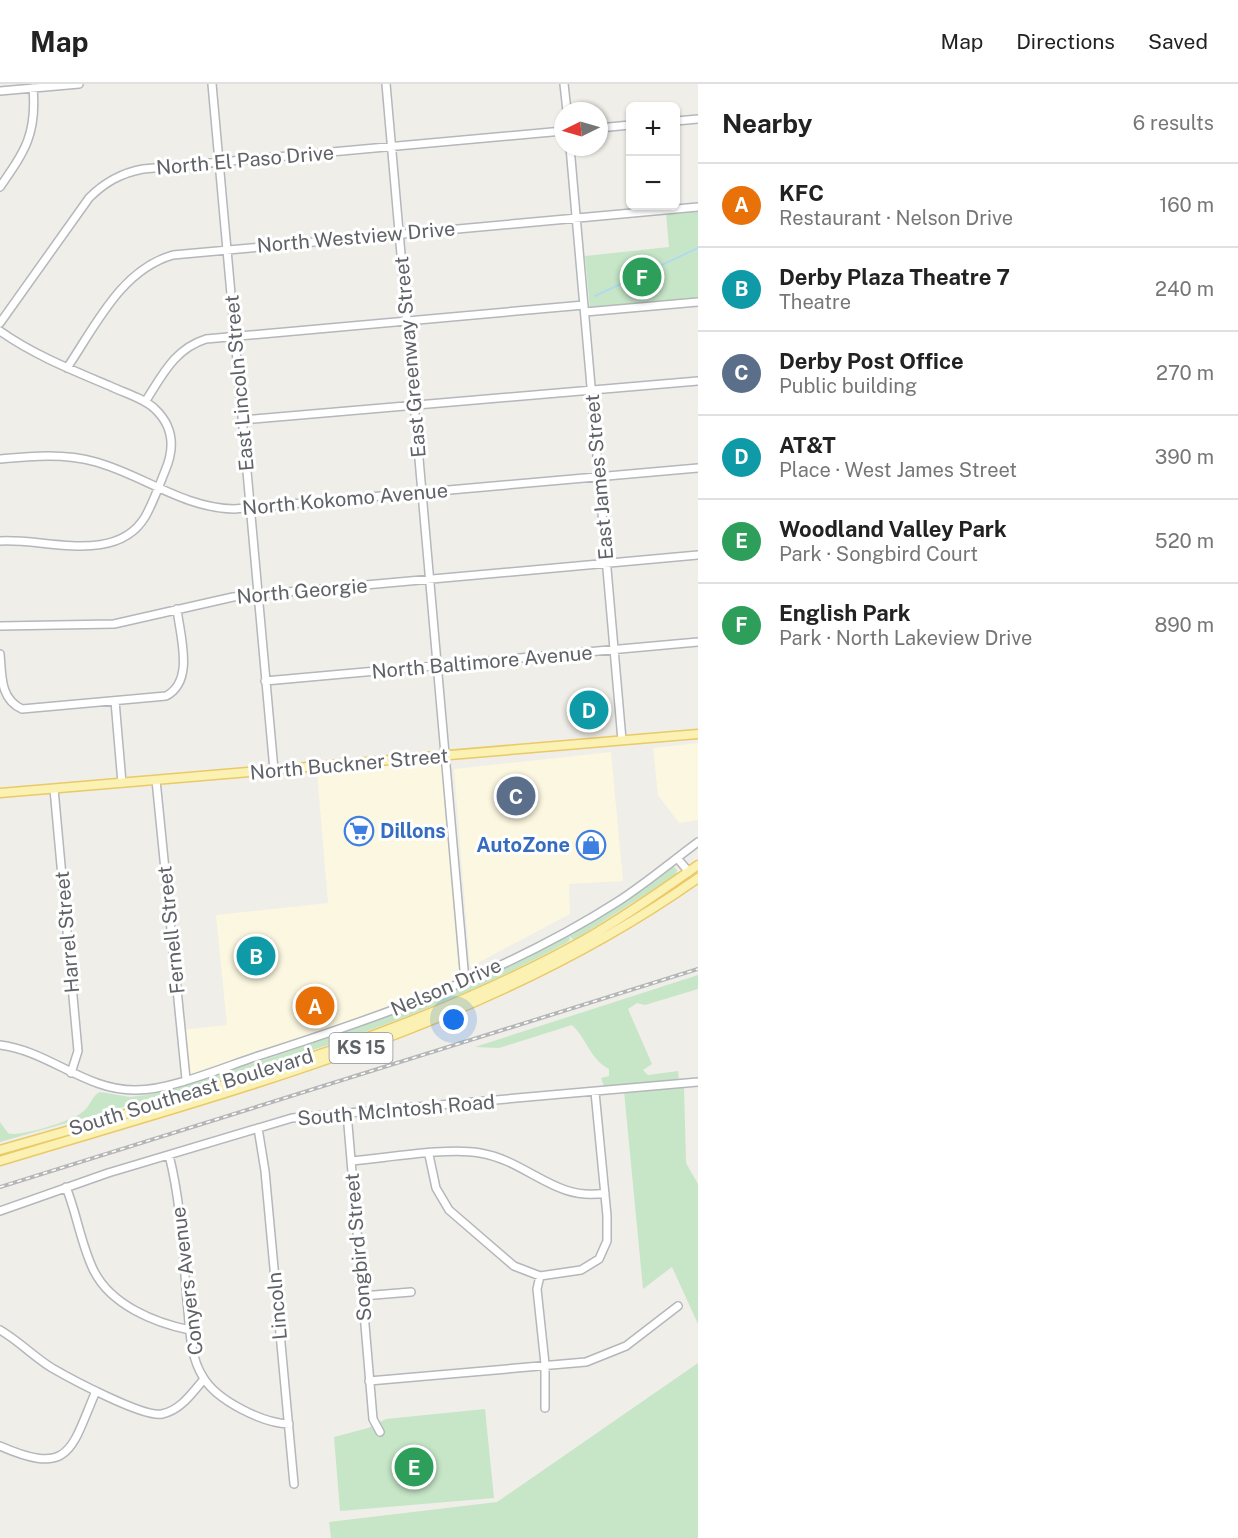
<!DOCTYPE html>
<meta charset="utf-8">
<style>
body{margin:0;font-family:"Public Sans",sans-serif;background:#f6f6f6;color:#222}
.controls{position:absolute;right:18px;top:18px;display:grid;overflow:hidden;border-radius:9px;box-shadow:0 2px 4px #0004}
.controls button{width:54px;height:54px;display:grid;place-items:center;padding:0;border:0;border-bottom:2px solid #e0e0e0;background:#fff;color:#222;font:30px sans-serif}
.compass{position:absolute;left:554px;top:18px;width:54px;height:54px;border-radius:50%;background:#fff;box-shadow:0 2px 4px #0004;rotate:265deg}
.you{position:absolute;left:454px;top:936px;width:21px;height:21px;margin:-15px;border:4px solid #fff;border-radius:50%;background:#1a73e8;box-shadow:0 0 0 9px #1a73e833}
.badge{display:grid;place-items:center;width:39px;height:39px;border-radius:50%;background:#1a73e8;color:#fff;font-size:20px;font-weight:700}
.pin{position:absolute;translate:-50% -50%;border:3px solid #fff;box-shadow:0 2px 6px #0006}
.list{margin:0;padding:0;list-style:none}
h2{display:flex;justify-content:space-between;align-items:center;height:78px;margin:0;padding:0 24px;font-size:26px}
h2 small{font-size:20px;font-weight:400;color:#767676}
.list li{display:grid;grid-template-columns:39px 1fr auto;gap:18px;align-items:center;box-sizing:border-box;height:84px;padding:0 24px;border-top:2px solid #e0e0e0}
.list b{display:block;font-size:22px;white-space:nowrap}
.list p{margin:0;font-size:20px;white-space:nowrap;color:#767676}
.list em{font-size:20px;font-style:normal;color:#767676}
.map{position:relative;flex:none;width:698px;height:1454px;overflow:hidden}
header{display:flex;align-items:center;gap:36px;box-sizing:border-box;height:84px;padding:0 30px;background:#fff;border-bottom:2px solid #e0e0e0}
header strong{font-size:28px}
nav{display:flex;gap:33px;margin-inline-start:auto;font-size:21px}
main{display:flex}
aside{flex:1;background:#fff}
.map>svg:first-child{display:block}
.commercial{fill:#fcf7e0}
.green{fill:#c6e6c7}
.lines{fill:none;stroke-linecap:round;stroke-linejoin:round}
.stream{stroke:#add6fa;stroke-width:1.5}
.minor-casing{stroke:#b4b7bb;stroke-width:10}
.major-casing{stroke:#eac967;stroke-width:11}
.minor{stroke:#fff;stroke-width:7}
.major{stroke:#faf1b2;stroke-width:8}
.rail-casing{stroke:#b5b6b7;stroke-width:4}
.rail{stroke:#fff;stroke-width:1.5;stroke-dasharray:4.5;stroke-linecap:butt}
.labels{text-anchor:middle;stroke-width:6;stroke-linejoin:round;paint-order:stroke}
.shield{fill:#fff;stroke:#8f9195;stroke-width:1.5}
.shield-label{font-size:18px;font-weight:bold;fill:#5f6267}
.street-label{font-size:20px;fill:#5f6267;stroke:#fff}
.shop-label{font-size:20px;font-weight:bold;fill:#366cbe;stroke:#fff;text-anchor:start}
</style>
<header>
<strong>Map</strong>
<nav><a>Map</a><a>Directions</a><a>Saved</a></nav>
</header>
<main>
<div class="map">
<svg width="698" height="1454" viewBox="0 0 698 1454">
<rect width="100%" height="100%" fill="#f0eee8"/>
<!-- commercial -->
<path class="commercial" d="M698 659V736L679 739 658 711 653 664Z
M611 668 623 797 569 800 570 830 470 883 454 685Z
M439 677 442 683 460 895 341 945 186 995 181 946 227 941 216 831 328 819 317 688Z"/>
<!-- green -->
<path class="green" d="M698 126V214L590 225 585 172 669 163 666 129Z
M673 782 677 786 676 791 574 856 569 852 570 856 566 859C390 955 192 1003 0 1058V1038L8 1049C18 1054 71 1037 81 1029 90 1024 91 1012 100 1008L130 1013 147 1011C281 974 413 927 538 866 572 849 607 831 637 809 649 801 660 787 673 782Z
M698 891V905L645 921 637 919 628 925 652 980 643 986 648 991 678 987 679 997 604 1002 601 994 609 992V985C590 975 587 955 572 941L499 964 475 963Z
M684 1002 686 1079 698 1100V1240L672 1183 643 1205 624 1007Z
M698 1279V1454H331L329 1438 497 1418Z
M485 1325 494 1414 340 1427 334 1353 368 1344 386 1335Z"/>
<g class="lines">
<!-- stream -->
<path class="stream" d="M595 212 698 164"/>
<!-- minor casing -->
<g class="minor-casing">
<path id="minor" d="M212 0 274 686
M386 0 465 897
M564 0 567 27
M0 7 79 0
M676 37 698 35
M599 44 630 41
M570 63 622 656
M0 103C25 67 37 50 33 4
M585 228 698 218
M0 239 89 114C105 98 121 89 143 85L563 47
M0 247C34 271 72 286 110 302 124 309 144 314 155 325 174 343 175 364 165 387 159 402 153 419 145 433 116 481 45 454 0 457
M67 284C96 241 121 186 173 171L698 123
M145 318C162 292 174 265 206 255L584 221
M242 336 698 297
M0 375C32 372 65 369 96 378 143 391 183 424 234 425L698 384
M0 542 114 540 233 513 698 471
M0 570C2 592 0 615 22 625L166 612C195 597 180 552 177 525
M265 597 698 558
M115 617 122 699
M156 696 186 995
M54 705 78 967 71 989
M677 774 689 788
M0 961C49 967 86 1007 136 1006 170 1006 222 984 255 973 380 933 506 889 617 818 645 800 671 778 698 758
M347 1029 373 1335 380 1348
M258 1044 265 1087 294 1400
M169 1071C181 1118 183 1168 187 1217 190 1242 189 1271 203 1293 217 1317 263 1339 289 1340
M429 1071 436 1104 449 1126 514 1182 540 1192 581 1186 599 1175 607 1157V1132L595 1008
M351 1077C386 1074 448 1063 480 1069 528 1077 555 1118 605 1109
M66 1103C77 1130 81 1161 94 1187 111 1221 155 1239 190 1246
M0 1127 108 1089 292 1034 698 998
M540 1192 537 1205 545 1280V1324
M362 1212 411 1208
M0 1246C19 1257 34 1273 52 1284 71 1295 144 1334 162 1330 181 1326 192 1309 204 1295
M369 1297 586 1278 626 1262 678 1222
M0 1362C71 1393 71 1365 96 1307"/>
</g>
<!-- major casing -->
<g class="major-casing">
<path id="major" d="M0 709 698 650
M0 1066C197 1009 403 957 584 856 624 833 661 807 698 781
M0 1077C240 1004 491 941 698 794"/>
</g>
<!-- minor -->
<use href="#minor" class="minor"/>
<!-- major -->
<use href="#major" class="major"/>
<!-- rail casing -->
<g class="rail-casing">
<path id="rail" d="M0 1103 698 885"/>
</g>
<!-- rail -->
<use href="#rail" class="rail"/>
</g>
<!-- icons -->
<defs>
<g id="supermarket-ring" transform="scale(1.5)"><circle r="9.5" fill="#fff" stroke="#3f7fe0" stroke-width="1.5"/><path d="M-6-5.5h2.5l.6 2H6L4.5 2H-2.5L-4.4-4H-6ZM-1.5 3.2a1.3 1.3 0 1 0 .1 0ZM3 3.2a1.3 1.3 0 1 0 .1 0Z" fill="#3f7fe0"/></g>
<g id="shop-ring" transform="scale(1.5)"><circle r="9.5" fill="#fff" stroke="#3f7fe0" stroke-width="1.5"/><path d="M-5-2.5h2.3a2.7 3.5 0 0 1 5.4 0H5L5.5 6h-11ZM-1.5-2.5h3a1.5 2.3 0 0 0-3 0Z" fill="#3f7fe0"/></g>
</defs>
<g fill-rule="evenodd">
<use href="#supermarket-ring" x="359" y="747"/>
<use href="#shop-ring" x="591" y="761"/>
</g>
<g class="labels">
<!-- shield labels -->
<rect class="shield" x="329.5" y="949" width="63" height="30" rx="4.5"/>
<g class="shield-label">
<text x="361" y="970">KS 15</text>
</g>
<!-- street labels -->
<g class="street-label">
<text transform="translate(245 76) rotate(-5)" y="7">North El Paso Drive</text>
<text transform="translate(356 153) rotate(-5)" y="7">North Westview Drive</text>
<text transform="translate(410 273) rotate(-95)" y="7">East Greenway Street</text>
<text transform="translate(239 299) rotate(-95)" y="7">East Lincoln Street</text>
<text transform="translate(599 393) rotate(-95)" y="7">East James Street</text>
<text transform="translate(345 415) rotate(-5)" y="7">North Kokomo Avenue</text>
<text transform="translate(302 507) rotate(-5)" y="7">North Georgie</text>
<text transform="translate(482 578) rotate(-5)" y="7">North Baltimore Avenue</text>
<text transform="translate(349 680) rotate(-5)" y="7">North Buckner Street</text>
<text transform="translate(171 846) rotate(-96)" y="7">Fernell Street</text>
<text transform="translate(67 848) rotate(-95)" y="7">Harrel Street</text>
<text transform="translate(446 903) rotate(-23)" y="7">Nelson Drive</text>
<text transform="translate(191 1008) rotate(-17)" y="7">South Southeast Boulevard</text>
<text transform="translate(396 1026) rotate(-5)" y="7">South McIntosh Road</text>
<text transform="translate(358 1163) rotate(-95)" y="7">Songbird Street</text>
<text transform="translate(187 1197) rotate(-97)" y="7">Conyers Avenue</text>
<text transform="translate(277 1222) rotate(-95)" y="7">Lincoln</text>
</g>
<!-- shop labels -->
<g class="shop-label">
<text x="380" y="754">Dillons</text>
<text x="570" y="768" text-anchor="end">AutoZone</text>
</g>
</g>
</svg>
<div class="controls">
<button>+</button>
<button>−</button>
</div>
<svg class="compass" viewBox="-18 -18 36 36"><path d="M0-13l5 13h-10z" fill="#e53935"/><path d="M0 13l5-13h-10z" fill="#767676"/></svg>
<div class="you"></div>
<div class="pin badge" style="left:315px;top:922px;background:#e8710a">A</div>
<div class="pin badge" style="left:256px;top:872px;background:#0f9aa8">B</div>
<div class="pin badge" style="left:516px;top:712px;background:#5c6f8a">C</div>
<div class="pin badge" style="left:589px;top:626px;background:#0f9aa8">D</div>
<div class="pin badge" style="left:414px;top:1383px;background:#2e9e5b">E</div>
<div class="pin badge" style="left:642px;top:193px;background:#2e9e5b">F</div>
</div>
<aside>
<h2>Nearby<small>6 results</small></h2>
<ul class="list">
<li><span class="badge" style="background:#e8710a">A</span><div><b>KFC</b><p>Restaurant · Nelson Drive</p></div><em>160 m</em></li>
<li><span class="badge" style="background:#0f9aa8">B</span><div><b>Derby Plaza Theatre 7</b><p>Theatre</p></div><em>240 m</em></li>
<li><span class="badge" style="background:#5c6f8a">C</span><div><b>Derby Post Office</b><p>Public building</p></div><em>270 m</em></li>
<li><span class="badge" style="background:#0f9aa8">D</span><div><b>AT&amp;T</b><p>Place · West James Street</p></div><em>390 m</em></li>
<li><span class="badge" style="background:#2e9e5b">E</span><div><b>Woodland Valley Park</b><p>Park · Songbird Court</p></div><em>520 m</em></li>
<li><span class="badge" style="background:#2e9e5b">F</span><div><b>English Park</b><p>Park · North Lakeview Drive</p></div><em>890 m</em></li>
</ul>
</aside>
</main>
